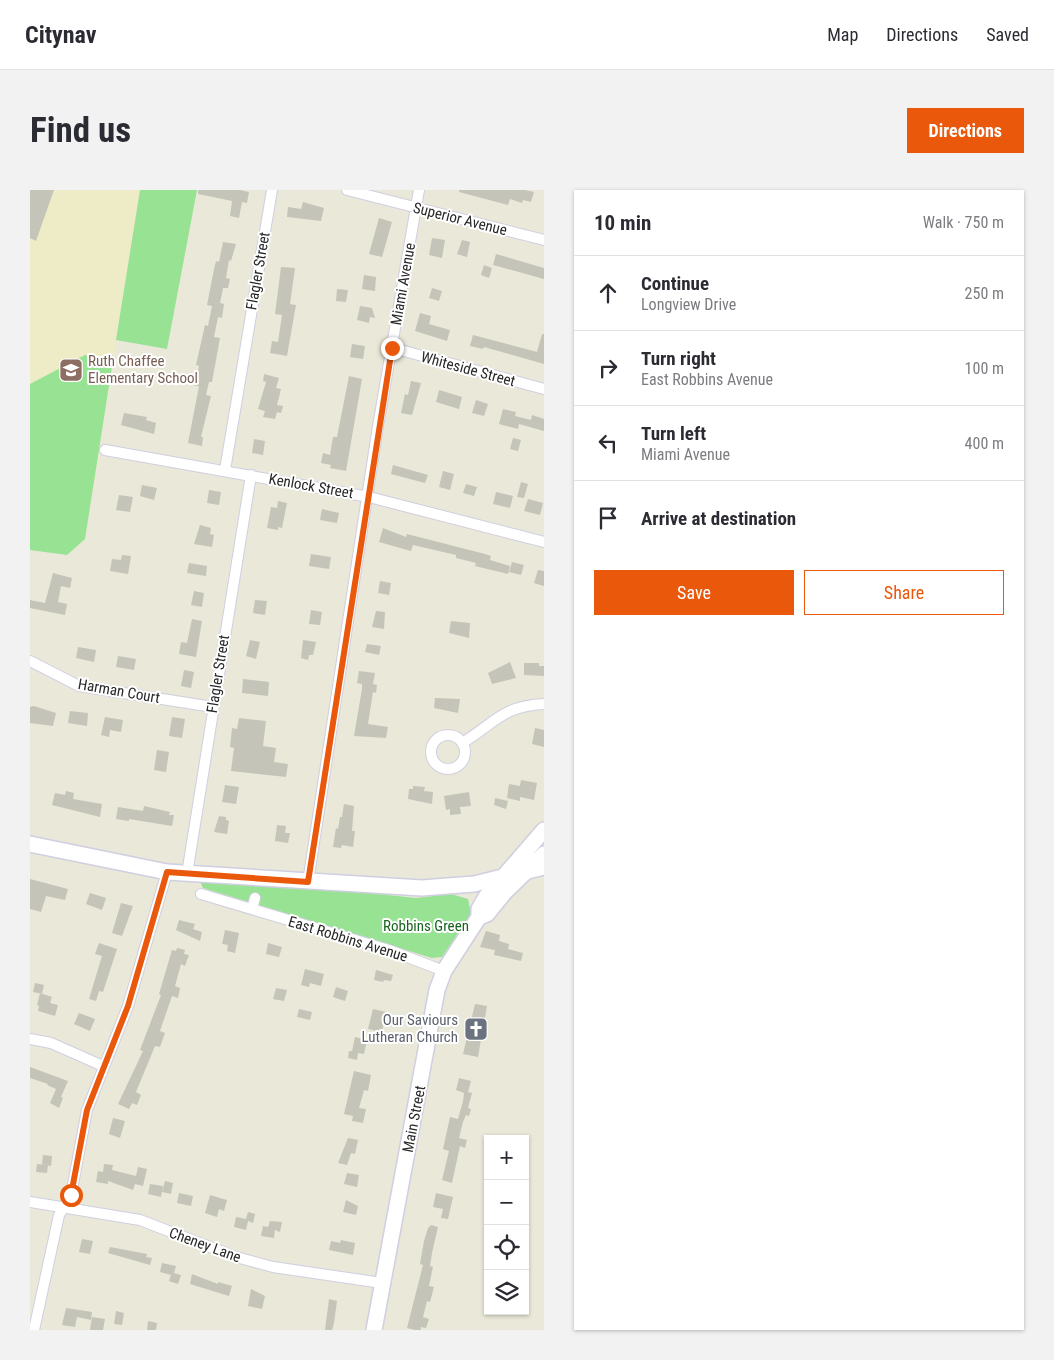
<!DOCTYPE html>
<meta charset="utf-8">
<style>
body{margin:0;font-family:"Roboto Condensed",sans-serif;background:#f2f2f3;color:#2b2b33}
.controls{position:absolute;right:15px;bottom:15px;display:grid;overflow:hidden;border-radius:0px;box-shadow:0 1px 4px #0004}
.controls button{width:45px;height:45px;display:grid;place-items:center;padding:0;border:0;border-bottom:1px solid #e1e1e2;background:#fff;color:#2b2b33;font:25px sans-serif}
.stop{position:absolute;width:15px;height:15px;margin:-11px;border:4px solid #ea580c;border-radius:50%;background:#fff}
.stop.end{background:#ea580c;border-color:#fff;box-shadow:0 1px 5px #0008}
.list{margin:0;padding:0;list-style:none}
h2{display:flex;justify-content:space-between;align-items:center;height:65px;margin:0;padding:0 20px;font-size:21px}
h2 small{font-size:16px;font-weight:400;color:#7c7c81}
.list li{display:grid;grid-template-columns:32px 1fr auto;gap:15px;align-items:center;box-sizing:border-box;height:75px;padding:0 20px;border-top:1px solid #e1e1e2}
.list b{display:block;font-size:19px;white-space:nowrap}
.list p{margin:0;font-size:16px;white-space:nowrap;color:#7c7c81}
.list em{font-size:16px;font-style:normal;color:#7c7c81}
.actions{display:flex;gap:10px;padding:15px 20px}
.actions a{flex:1;padding:11px 0;border:1px solid #ea580c;border-radius:0px;text-align:center;font-size:18px;color:#ea580c}
.actions .main{background:#ea580c;color:#fff}
.icon{flex:none;width:28px;height:28px;fill:none;stroke:currentColor;stroke-width:2;stroke-linecap:round;stroke-linejoin:round}
.map{position:relative;flex:none;width:514px;height:1140px;overflow:hidden;border-radius:0px}
header{display:flex;align-items:center;gap:30px;box-sizing:border-box;height:70px;padding:0 25px;background:#fff;border-bottom:1px solid #e1e1e2}
header strong{font-size:24px}
nav{display:flex;gap:28px;margin-inline-start:auto;font-size:18px}
.intro{display:flex;align-items:center;justify-content:space-between;box-sizing:border-box;height:120px;padding:0 30px}
h1{margin:0;font-size:35px}
.button{padding:12px 22px;border-radius:0px;background:#ea580c;color:#fff;font-size:18px;font-weight:700}
main{display:flex;gap:30px;padding:0 30px}
aside{flex:1;background:#fff;border-radius:0px;box-shadow:0 1px 4px #0004}
.map>svg:first-child{display:block}
.education{fill:#edecc7}
.green{fill:#97e293}
.building{fill:#c5c4b8}
.lines{fill:none;stroke-linecap:round;stroke-linejoin:round}
.street-casing{stroke:#d0cee1;stroke-width:12}
.secondary-casing{stroke:#d0cee1;stroke-width:18}
.street{stroke:#fff;stroke-width:10}
.secondary{stroke:#fff;stroke-width:15}
.route{stroke:#ea580c;stroke-width:6}
.labels{text-anchor:middle;stroke-width:4;stroke-linejoin:round;paint-order:stroke}
.street-label{font-size:15px;fill:#272727;stroke:#fff}
.education-label{font-size:15px;fill:#785e54;stroke:#fff;text-anchor:start}
.park-label{font-size:15px;fill:#18631f;stroke:#fff}
.worship-label{font-size:15px;fill:#5b616d;stroke:#fff;text-anchor:end}
</style>
<header>
<strong>Citynav</strong>
<nav><a>Map</a><a>Directions</a><a>Saved</a></nav>
</header>
<div class="intro"><h1>Find us</h1><a class="button">Directions</a></div>
<main>
<div class="map">
<svg width="514" height="1140" viewBox="0 0 514 1140">
<rect width="100%" height="100%" fill="#eae8d8"/>
<!-- education -->
<path class="education" d="M0 0H110L55 349 0 340Z"/>
<!-- green -->
<path class="green" d="M110 0H167L137 159 86 150Z
M55 165 83 170 55 349 37 365 0 360V194Z
M170 691 320 701 386 708 421 704 438 709 441 724 412 767 402 768 173 698Z"/>
<!-- building -->
<path class="building" d="M0 0H24L6 51 0 48Z
M168 0H210L219 2 217 13 212 12 209 28 200 26 202 11 168 4Z
M429 0H495L504 2 501 12 493 10 492 13 480 9 478 15 429 2Z
M273 12 294 18 291 31 257 27 258 17 271 19Z
M349 28 362 32 352 67 339 64Z
M402 48 415 50 412 68 399 65Z
M432 50 440 52 437 67 427 64Z
M193 52 206 54 201 71 199 70 196 88 200 89 198 98H193L190 113 194 114 192 128 188 127 184 147 190 148 182 192H179L176 205 181 206 171 247H173L172 256 158 253 169 196H165L169 176 166 175 168 166 175 135 178 136 182 116 177 115 184 79 186 71 189 72Z
M466 64 514 78V89L463 75Z
M454 75 462 78 459 88 451 85Z
M251 77 265 78 260 114 266 115 257 166 240 163 242 151 248 152 252 125 245 124Z
M334 85 346 87 345 101 332 99Z
M402 98 412 101 409 111 399 108Z
M307 99 318 100 316 112 306 111Z
M330 116 342 118 345 128 340 127 339 133 327 130Z
M390 123 401 126 399 134 420 140 417 151 385 141Z
M512 144H514V174L454 157 453 159 440 156 443 145 507 162Z
M322 154 335 156 333 169 320 167Z
M234 184 249 188 246 198 251 199 247 215 253 216 251 223 247 222 245 229 233 227 235 221 228 219 236 192 233 191Z
M319 186 332 189 316 281 300 278 301 275 291 273 293 263 300 265 303 247H307Z
M381 191 391 193 382 225 371 223 375 204 378 205Z
M409 200 432 207 429 219 406 212Z
M446 210 458 214 454 226 442 223Z
M473 219 486 222 485 226 501 230 502 225 514 229V241L489 234 488 239 469 234Z
M94 223 117 227 116 230 126 233 124 244 91 235Z
M483 248 491 250 488 261 480 259Z
M224 249 235 251 233 265 222 263Z
M363 275 398 285 395 293 361 284Z
M413 281 424 284 420 300 409 297Z
M491 292 498 294 494 308 487 307Z
M436 294 447 297 444 306 433 303Z
M112 295 127 298 124 310 110 306Z
M179 300 191 302 189 315 177 313Z
M466 302 483 306 480 318 463 314Z
M89 305 103 307 100 322 86 320Z
M498 309 513 313 510 325 494 321Z
M248 311 257 313 252 338 248 337V340L237 338 241 317 247 318Z
M292 319 309 323 307 333 290 330Z
M170 335 181 338 180 344 184 345 182 357 164 354Z
M353 338 376 347 377 344 455 364 461 366 460 370 480 376 478 384 445 376 446 373 426 368V365L383 355 381 361 349 352Z
M281 364 301 367 299 379 279 376Z
M92 365 101 366 98 384 80 381 82 369 91 370Z
M482 372 494 375 491 385 479 382Z
M159 373 177 376 176 386 157 383Z
M508 380 514 381V396L504 393Z
M23 383 42 388 40 398 31 396 28 412 37 414 35 425 0 418V410L15 413Z
M350 391 361 393 359 405 348 403Z
M164 401 174 403 172 417 161 415Z
M225 410 237 411 235 425 223 423Z
M281 420 292 422 290 435 279 434Z
M346 421 355 422 354 439 342 437Z
M162 429 172 431 166 467 149 464 151 452 157 453Z
M421 431 440 433 439 448 419 443Z
M220 450 230 452 226 469 216 466Z
M273 450 286 452 283 465H279L278 470 271 468Z
M337 454 351 456 349 465 335 462Z
M48 457 66 460 64 472 46 468Z
M88 466 106 469 104 480 86 477Z
M480 472 486 488 462 494 458 483Z
M494 473H509V476H514V486L494 485Z
M154 480 164 482 161 498 151 496Z
M329 481 345 483 343 494 347 495 346 503 343 502 338 534 358 537 356 548 324 546 332 499V494L327 493Z
M213 489 239 492 238 506 212 503Z
M405 508 430 509 428 523 404 518Z
M4 516 26 523 23 536 0 533V517Z
M40 521 58 523 57 536 38 533Z
M75 527 93 530 91 542 80 540 79 547 71 545Z
M142 527 155 529 152 548 139 546Z
M209 528 236 531 233 556 246 558 244 572 258 574 256 587 201 581 204 558 200 557 202 538 207 539Z
M505 538 514 540V557L502 554Z
M127 560 139 562 136 582 124 580Z
M491 590 507 593 504 610 490 607V611L477 608 479 594 490 596Z
M195 595 209 597 206 614 192 612Z
M383 596 395 597 394 601 403 602 402 614 378 609 379 599H383Z
M36 601 44 603 43 609 72 614 70 627 22 615 25 603 35 605Z
M439 602 441 616 430 617 431 624 420 625V619L416 620 414 606Z
M465 608 478 611 476 619 464 615Z
M314 614 324 616 322 641H325L323 657 312 655 311 658 303 657 306 638 308 639 310 627H312Z
M114 616 140 622 139 625H144L142 636 99 629V631L86 629 88 617 113 621Z
M189 626 196 627V630L199 631 197 644 184 642Z
M247 635 256 636 255 643H260L258 653 245 651Z
M0 689 38 699 35 710 16 706 11 722 0 719Z
M60 703 76 708 72 720 56 714Z
M91 713 103 716 92 746 82 743Z
M149 730 165 734 163 739 172 742 170 751 146 740Z
M195 740 209 743 205 763 197 761 198 755 192 754Z
M456 741 470 745 469 751 479 754 478 759 493 763 491 771 464 765 465 760 450 757Z
M69 753 87 759 73 802 69 801 66 811 59 809 72 766 65 764Z
M238 753 252 757 249 767 236 764Z
M147 758 155 760 154 764 159 765 155 776 151 774 145 796 150 798 148 808 142 806 130 841 135 843 130 857 125 856 106 902 111 905 107 915 102 913 99 919 88 914 113 861 110 860 131 805 129 804 142 760 146 761Z
M275 779 294 784 291 796 280 793 279 797 271 795Z
M346 780 363 785 361 791 354 790 353 792 344 790Z
M5 793 14 795 12 804 3 802Z
M306 797 318 801 315 811 303 807Z
M246 798 257 800 254 811 243 809Z
M10 803 22 807 20 813 28 815 25 826 8 821 9 816 7 815Z
M445 814 457 816 448 867 433 864Z
M269 819 282 822 280 830 267 827Z
M343 819 356 822 352 842 338 839Z
M49 823 65 829 60 841 44 834Z
M325 847 337 850 334 864 328 863 327 870 318 868 319 861H322Z
M0 877 38 891 31 907 33 908 29 918 20 913 26 899 17 895 18 894 0 888Z
M324 881 341 885 338 901 334 900 329 918 336 919 333 933 322 931 323 926 314 924Z
M429 888 441 891 438 902 442 903 438 918 441 919 439 926 436 925 433 932 429 948 437 950 435 958 430 956 422 993 412 990 419 961 413 959 420 927 428 929 433 911 434 903 426 900Z
M83 928 95 931 90 948 79 944Z
M318 948 328 950 325 964 321 963 317 975 308 973Z
M13 965 22 966 21 976 12 974Z
M7 974 18 975 17 983 6 982Z
M74 974 83 975 82 980 106 986 108 977 117 979 113 996 105 994 103 1000 78 991V994L66 992 68 981 73 982Z
M317 983 329 985 327 997 314 994Z
M135 991 143 993 141 1004 132 1002Z
M120 994 133 996 131 1007 118 1004Z
M149 1003 163 1006 161 1016 147 1013Z
M406 1003 423 1007 418 1029 411 1028 413 1019 403 1017Z
M180 1005 197 1010 194 1021 189 1019 187 1027 175 1023Z
M316 1010 328 1016 326 1025 313 1022Z
M218 1022 225 1024 223 1033 218 1031 216 1040 204 1037 206 1027 216 1029Z
M240 1031 252 1032 250 1042 245 1040 244 1048 231 1046 233 1036 238 1037Z
M401 1035 408 1037 402 1063 400 1076 403 1077 399 1096 404 1097 400 1112 397 1111 393 1127 399 1129 396 1138 391 1137V1140H385L377 1138 393 1075 390 1074 394 1051 398 1038Z
M52 1049 63 1051 60 1064 49 1062Z
M311 1050 325 1053 323 1065 299 1060 301 1051 310 1053Z
M80 1057 117 1064 116 1067 122 1068 120 1075 78 1063Z
M132 1073 146 1076 144 1083 151 1085 148 1094 139 1091 141 1085 130 1082Z
M162 1084 188 1094V1092L202 1096 199 1106 160 1094Z
M221 1099 235 1106 232 1119 218 1116Z
M299 1109 307 1111 304 1133 302 1140H295Z
M36 1118 62 1122 61 1130 47 1127 45 1137 32 1135Z
M86 1121 94 1123 92 1135 84 1134Z
M62 1127 75 1129 73 1140H60Z
M118 1131 127 1133 126 1140H117Z"/>
<g class="lines">
<!-- street casing -->
<g class="street-casing">
<path id="street" d="M317 0 514 50
M363 158 514 199
M75 260 339 307 514 352
M195 280 242 0
M0 471 49 496 183 517
M401 562a17 17 0 1 1 34 0a17 17 0 1 1-34 0Z
M432 553C465 533 472 516 514 514
M157 684 221 285
M278 692 348 236 389 0
M171 704 359 760 414 781
M222 719 225 708
M0 849 21 853 73 876
M0 1012 110 1030 206 1067 243 1077 352 1093
M4 1140 29 1025 41 1005 57 920 98 816 137 682"/>
</g>
<!-- secondary casing -->
<g class="secondary-casing">
<path id="secondary" d="M0 654 137 682 392 698 444 694 514 677
M449 727V719L456 707 514 640
M449 727 457 724 474 703 514 664
M344 1140 407 800 414 781 449 727"/>
</g>
<!-- street -->
<use href="#street" class="street"/>
<!-- secondary -->
<use href="#secondary" class="secondary"/>
</g>
<g class="lines">
<!-- route -->
<path class="route" d="M41 1005 57 920 98 816 137 682 278 692 362 158"/>
</g>
<!-- icons -->
<defs>
<g id="school-square" transform="scale(1.25)"><rect x="-9" y="-9" width="18" height="18" rx="4" fill="#8d6e63" stroke="#fff"/><path d="M0-5L7-2L0 1L-7-2ZM-4 1L0 2.5L4 1V4Q0 6-4 4Z" fill="#fff"/></g>
<g id="church-square" transform="scale(1.25)"><rect x="-9" y="-9" width="18" height="18" rx="4" fill="#6b7280" stroke="#fff"/><path d="M-1.2-6h2.4v3.5h3.3v2.4h-3.3V6h-2.4V-.1h-3.3v-2.4h3.3Z" fill="#fff"/></g>
</defs>
<g fill-rule="evenodd">
<use href="#school-square" x="41" y="180"/>
<use href="#church-square" x="446" y="839"/>
</g>
<g class="labels">
<!-- street labels -->
<g class="street-label">
<text transform="translate(430 29) rotate(14)" y="5">Superior Avenue</text>
<text transform="translate(228 81) rotate(-80)" y="5">Flagler Street</text>
<text transform="translate(373 94) rotate(-80)" y="5">Miami Avenue</text>
<text transform="translate(438 179) rotate(15)" y="5">Whiteside Street</text>
<text transform="translate(281 296) rotate(10)" y="5">Kenlock Street</text>
<text transform="translate(188 484) rotate(-81)" y="5">Flagler Street</text>
<text transform="translate(89 501) rotate(10)" y="5">Harman Court</text>
<text transform="translate(318 749) rotate(17)" y="5">East Robbins Avenue</text>
<text transform="translate(384 929) rotate(-79)" y="5">Main Street</text>
<text transform="translate(175 1055) rotate(20)" y="5">Cheney Lane</text>
</g>
<!-- education labels -->
<g class="education-label">
<text x="58" y="176">Ruth Chaffee<tspan x="58" dy="17">Elementary School</tspan></text>
</g>
<!-- park labels -->
<g class="park-label">
<text x="396" y="741">Robbins Green</text>
</g>
<!-- worship labels -->
<g class="worship-label">
<text x="428" y="835">Our Saviours<tspan x="428" dy="17">Lutheran Church</tspan></text>
</g>
</g>
</svg>
<div class="controls">
<button>+</button>
<button>−</button>
<button><svg class="icon" aria-label="locate" viewBox="0 0 24 24"><circle cx="12" cy="12" r="6"/><path d="M12 2v4M12 18v4M2 12h4M18 12h4"/></svg></button>
<button><svg class="icon" aria-label="layers" viewBox="0 0 24 24"><path d="M12 4l9 5-9 5-9-5zM3 14l9 5 9-5"/></svg></button>
</div>
<div class="stop" style="left:41px;top:1005px"></div>
<div class="stop end" style="left:362px;top:158px"></div>
</div>
<aside>
<h2>10 min<small>Walk · 750 m</small></h2>
<ul class="list">
<li><svg class="icon" aria-label="ahead" viewBox="0 0 24 24"><path d="M12 20V5M6 11l6-6 6 6"/></svg><div><b>Continue</b><p>Longview Drive</p></div><em>250 m</em></li>
<li><svg class="icon" aria-label="right" viewBox="0 0 24 24"><path d="M7 20v-9h11M14 6l5 5-5 5"/></svg><div><b>Turn right</b><p>East Robbins Avenue</p></div><em>100 m</em></li>
<li><svg class="icon" aria-label="left" viewBox="0 0 24 24"><path d="M17 20v-9H6M10 6l-5 5 5 5"/></svg><div><b>Turn left</b><p>Miami Avenue</p></div><em>400 m</em></li>
<li><svg class="icon" aria-label="arrive" viewBox="0 0 24 24"><path d="M6 21V4h12l-3 4 3 4H6"/></svg><div><b>Arrive at destination</b></div></li>
</ul>
<div class="actions"><a class="main">Save</a><a>Share</a></div>
</aside>
</main>
